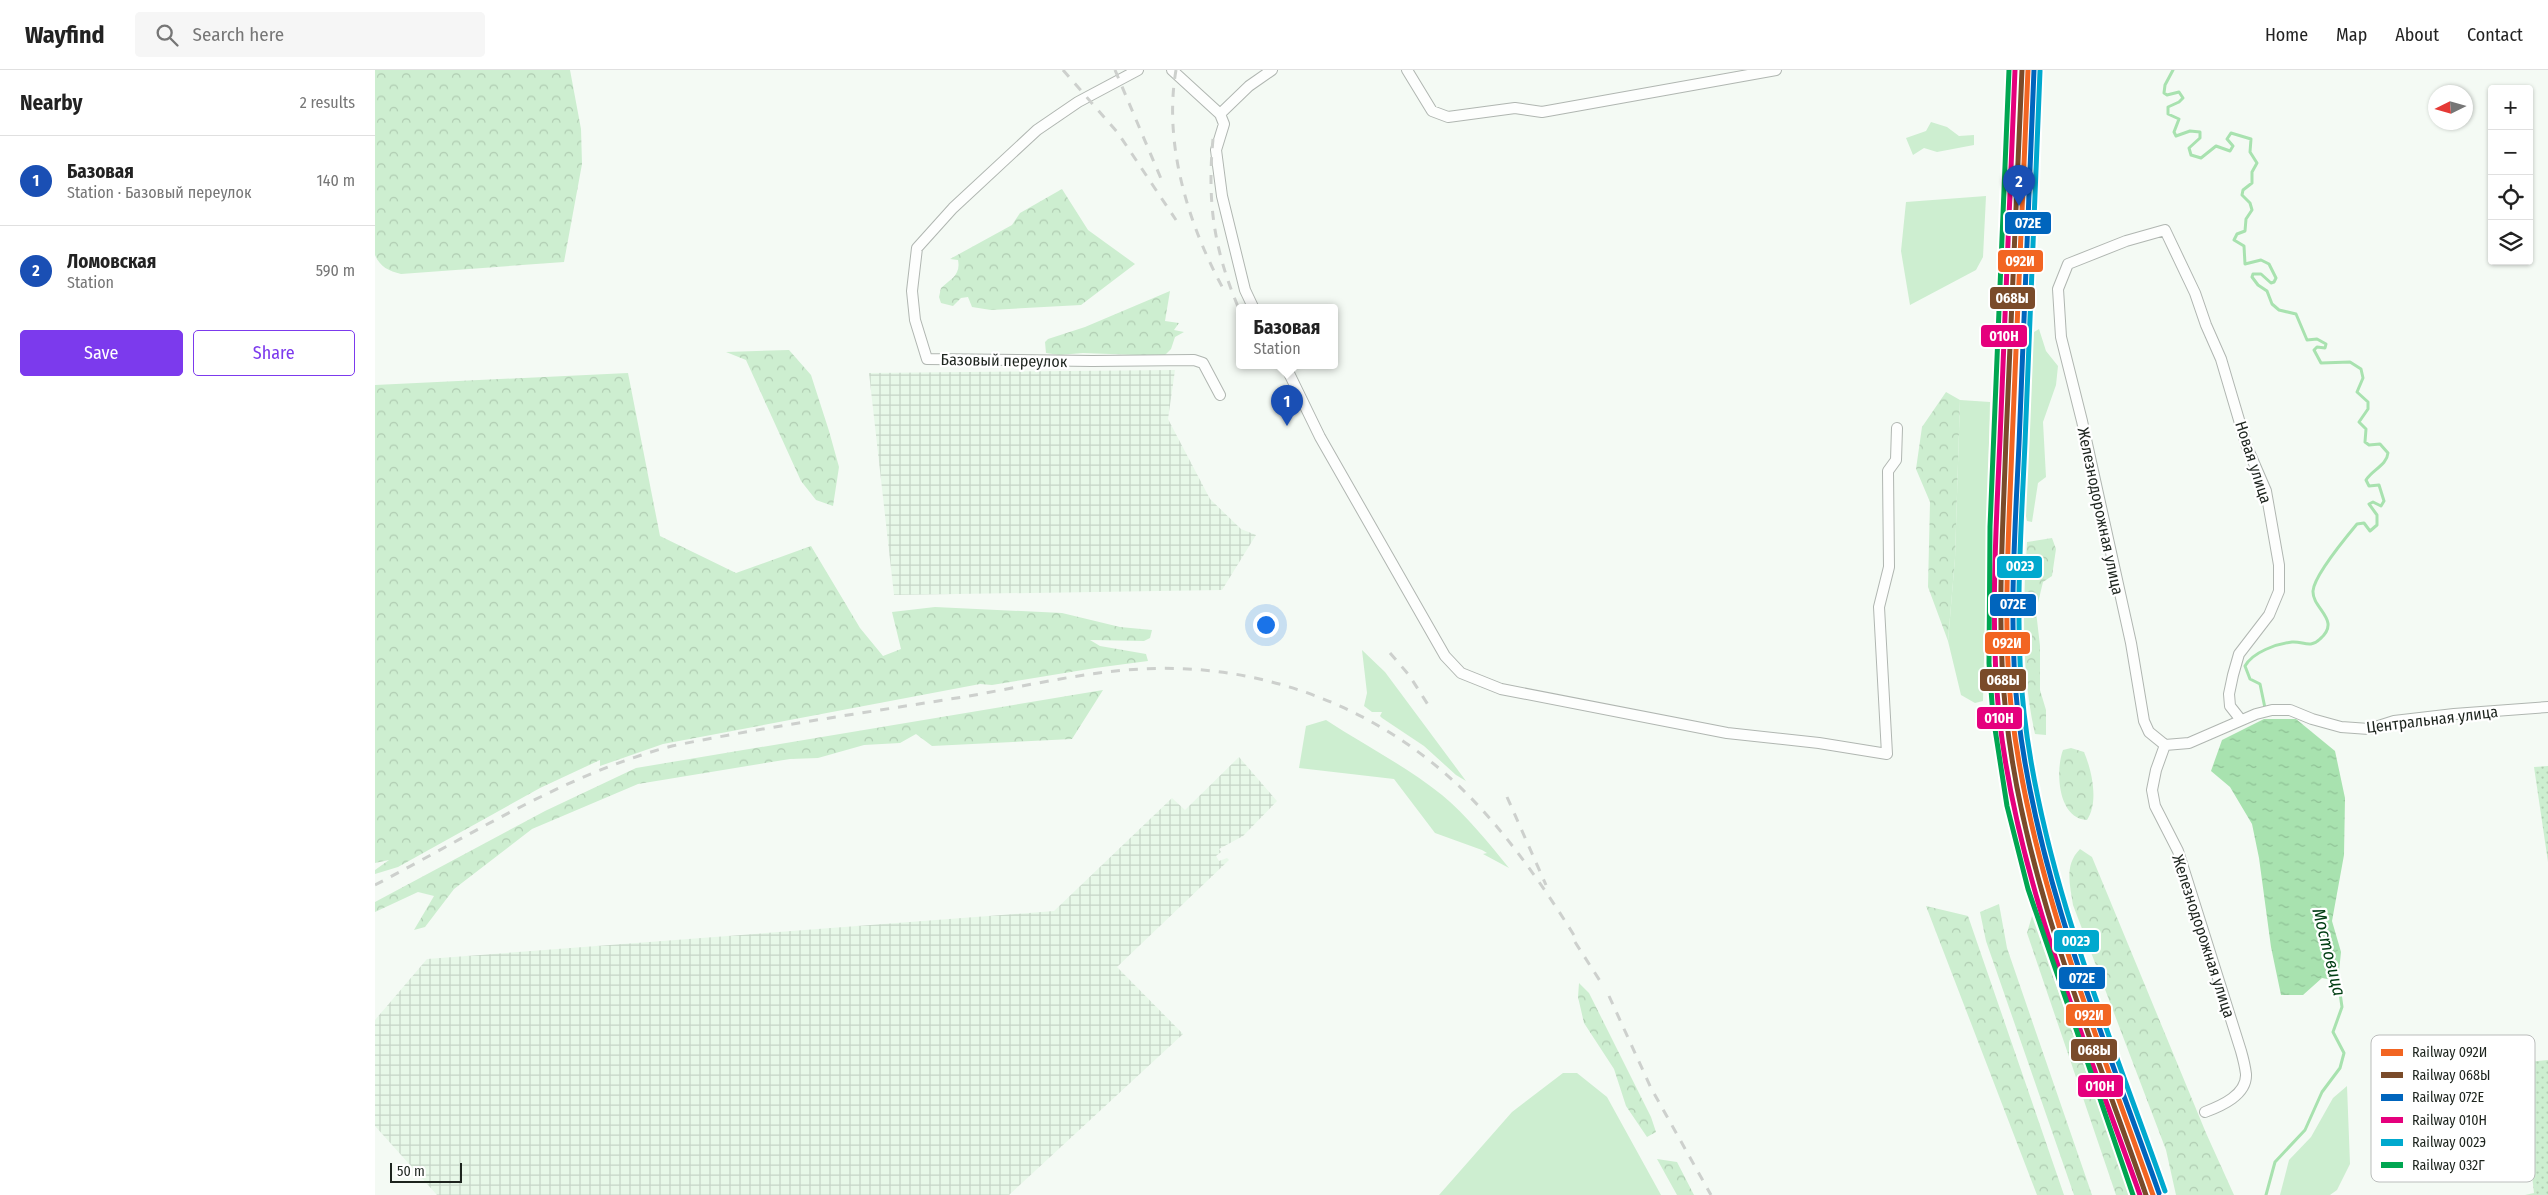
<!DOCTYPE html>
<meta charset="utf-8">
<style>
body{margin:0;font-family:"Fira Sans Condensed",sans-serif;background:#f6f6f6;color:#222}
.controls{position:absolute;right:15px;top:15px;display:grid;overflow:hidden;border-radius:5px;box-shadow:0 1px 4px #0004}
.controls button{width:45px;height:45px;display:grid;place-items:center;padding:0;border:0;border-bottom:1px solid #e0e0e0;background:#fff;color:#222;font:25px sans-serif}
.compass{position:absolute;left:2053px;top:15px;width:45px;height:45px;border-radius:50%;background:#fff;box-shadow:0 1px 4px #0004;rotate:265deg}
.scale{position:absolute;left:15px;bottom:12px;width:72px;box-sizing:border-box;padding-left:5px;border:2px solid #1d241e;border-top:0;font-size:14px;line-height:18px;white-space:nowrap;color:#1d241e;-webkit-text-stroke:4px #fff;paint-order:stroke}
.you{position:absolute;left:890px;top:554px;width:18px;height:18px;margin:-12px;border:4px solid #fff;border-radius:50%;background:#1a73e8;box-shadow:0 0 0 8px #1a73e833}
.badge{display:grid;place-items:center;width:32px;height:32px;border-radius:50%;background:#7c3aed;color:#fff;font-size:16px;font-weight:700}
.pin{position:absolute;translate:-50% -41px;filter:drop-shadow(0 1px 2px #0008)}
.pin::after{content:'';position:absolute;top:26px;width:18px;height:15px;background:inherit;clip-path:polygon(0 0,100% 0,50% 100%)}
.popup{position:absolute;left:861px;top:234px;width:102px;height:65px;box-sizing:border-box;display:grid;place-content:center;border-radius:5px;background:#fff;filter:drop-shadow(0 1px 4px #0005);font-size:16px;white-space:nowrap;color:#767676}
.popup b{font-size:19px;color:#222}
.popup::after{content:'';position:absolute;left:50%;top:100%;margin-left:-10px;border:10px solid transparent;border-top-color:#fff}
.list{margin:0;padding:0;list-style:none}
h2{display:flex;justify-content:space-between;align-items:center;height:65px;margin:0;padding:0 20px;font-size:21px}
h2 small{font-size:16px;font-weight:400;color:#767676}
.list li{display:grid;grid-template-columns:32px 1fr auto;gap:15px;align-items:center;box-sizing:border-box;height:90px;padding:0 20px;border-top:1px solid #e0e0e0}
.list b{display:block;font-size:19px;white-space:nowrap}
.list p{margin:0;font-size:16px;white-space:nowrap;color:#767676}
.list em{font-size:16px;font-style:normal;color:#767676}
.actions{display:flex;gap:10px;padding:15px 20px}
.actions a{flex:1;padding:11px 0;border:1px solid #7c3aed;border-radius:5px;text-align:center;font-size:18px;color:#7c3aed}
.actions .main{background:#7c3aed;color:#fff}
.icon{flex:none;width:28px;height:28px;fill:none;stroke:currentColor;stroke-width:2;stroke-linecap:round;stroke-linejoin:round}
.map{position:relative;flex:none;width:2173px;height:1125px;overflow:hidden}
header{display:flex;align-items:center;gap:30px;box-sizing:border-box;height:70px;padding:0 25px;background:#fff;border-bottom:1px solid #e0e0e0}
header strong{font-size:24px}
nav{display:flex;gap:28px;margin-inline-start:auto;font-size:18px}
.search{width:350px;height:45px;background:#f6f6f6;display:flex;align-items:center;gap:12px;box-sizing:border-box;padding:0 18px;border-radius:5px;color:#767676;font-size:19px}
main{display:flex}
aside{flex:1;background:#fff}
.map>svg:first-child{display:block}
.industrial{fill:url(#industrial-grid)}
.green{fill:#cdeed0}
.forest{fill:url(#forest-crowns)}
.garden{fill:url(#garden-dots)}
.water{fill:url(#water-ripples)}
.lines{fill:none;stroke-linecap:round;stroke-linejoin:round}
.stream{stroke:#a8e2af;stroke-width:3}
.street-casing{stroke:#b0b6b1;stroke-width:12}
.street{stroke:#fdfefd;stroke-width:10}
.rail{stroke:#cdd0cd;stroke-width:3;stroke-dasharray:9 9;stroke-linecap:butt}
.rail-1-casing{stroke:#fff;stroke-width:9}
.rail-2-casing{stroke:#fff;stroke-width:9}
.rail-3-casing{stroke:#fff;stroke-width:9}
.rail-4-casing{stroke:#fff;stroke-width:9}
.rail-5-casing{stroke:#fff;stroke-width:9}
.rail-6-casing{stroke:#fff;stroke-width:9}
.rail-1{stroke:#f26522;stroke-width:5}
.rail-2{stroke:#7a4b2a;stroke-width:5}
.rail-3{stroke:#0065bd;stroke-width:5}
.rail-4{stroke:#e5007d;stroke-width:5}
.rail-5{stroke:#00a9ce;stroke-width:5}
.rail-6{stroke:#00a651;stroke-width:5}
.labels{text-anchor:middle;stroke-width:4.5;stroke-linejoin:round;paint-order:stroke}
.street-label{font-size:16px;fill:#1d241e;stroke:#fff}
.water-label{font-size:18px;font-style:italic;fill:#013e13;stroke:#fff}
.key{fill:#fff;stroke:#bbbdbc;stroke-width:1}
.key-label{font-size:14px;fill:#1d241e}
.line-badge{stroke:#fff;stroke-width:2}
.badge-label{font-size:14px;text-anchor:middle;font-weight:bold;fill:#fff}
</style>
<header>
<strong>Wayfind</strong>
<div class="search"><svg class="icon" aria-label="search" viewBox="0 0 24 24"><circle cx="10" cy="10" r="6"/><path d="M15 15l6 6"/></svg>Search here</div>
<nav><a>Home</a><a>Map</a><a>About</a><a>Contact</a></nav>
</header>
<main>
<aside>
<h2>Nearby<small>2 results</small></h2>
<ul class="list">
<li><span class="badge" style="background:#1a4fb4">1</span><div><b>Базовая</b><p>Station · Базовый переулок</p></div><em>140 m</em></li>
<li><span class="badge" style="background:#1a4fb4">2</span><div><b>Ломовская</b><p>Station</p></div><em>590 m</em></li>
</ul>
<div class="actions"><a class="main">Save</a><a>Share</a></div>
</aside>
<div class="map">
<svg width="2173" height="1125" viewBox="0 0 2173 1125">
<defs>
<pattern id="industrial-grid" width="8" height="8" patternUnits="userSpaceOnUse" patternTransform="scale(1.25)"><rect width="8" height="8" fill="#e7f8e8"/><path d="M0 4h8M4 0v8" fill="none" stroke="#c6d4c7"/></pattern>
<pattern id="forest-crowns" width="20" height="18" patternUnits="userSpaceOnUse" patternTransform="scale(1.25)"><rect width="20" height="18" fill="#cdeed0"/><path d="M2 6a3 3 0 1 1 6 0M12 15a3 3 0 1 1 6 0" fill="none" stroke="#b0ccb2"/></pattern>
<pattern id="garden-dots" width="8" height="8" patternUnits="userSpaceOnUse" patternTransform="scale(1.25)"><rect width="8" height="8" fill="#cdeed0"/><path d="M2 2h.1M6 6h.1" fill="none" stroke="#b0ccb2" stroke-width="1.8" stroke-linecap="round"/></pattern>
<pattern id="water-ripples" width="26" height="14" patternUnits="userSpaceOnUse" patternTransform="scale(1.25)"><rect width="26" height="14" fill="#a8e2af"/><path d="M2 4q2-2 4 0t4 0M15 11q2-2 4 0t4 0" fill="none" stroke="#90c296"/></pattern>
</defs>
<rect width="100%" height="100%" fill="#f4faf4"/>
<!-- industrial -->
<path class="industrial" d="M800 300 793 349 835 429 866 459 881 465 847 520 519 525 494 303Z
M864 687 902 731 868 766 844 779 846 782 841 786 844 791 852 788 854 790 742 897 808 964 634 1125H62L0 1056V950L52 889 679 841 797 728 810 740Z"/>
<!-- green -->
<path class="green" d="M1556 52 1572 57 1584 66 1599 65V75L1562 82 1549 78 1538 85 1531 68 1551 61Z
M1611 126 1608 187 1601 200 1535 235 1526 181 1531 132Z
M1664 259 1671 281 1683 296 1681 315 1668 352 1671 407 1663 413 1657 452 1652 451 1650 441 1652 338 1659 262Z
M1585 330 1615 332 1608 631 1600 633 1586 625 1573 571 1580 488Z
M987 580 1010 602 1091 711 1081 705 1049 676 1007 648 1005 646 1007 642H997L989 636 992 623Z
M951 650C989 675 1031 696 1067 725 1092 746 1113 772 1134 798L1108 784 1112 783 1107 780 1060 763 1019 709 924 698 931 656Z
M1188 1003H1202L1232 1027 1286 1125H1064L1137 1042Z
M1972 1016 1975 1094 1962 1120 1955 1125H1905L1914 1090 1936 1067 1958 1028Z"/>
<!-- forest -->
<path class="forest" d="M0 0H195L206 59 207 94 189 192 26 204C14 201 5 197 0 185Z
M687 119 713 160 760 194 706 235 616 240 597 237 593 227 586 228 578 236 566 233 564 227 566 218C576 209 586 205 583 190L575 189 637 155 645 143Z
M795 221 790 251 804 253 799 260 809 262 800 267 796 279 789 286 708 283 684 285 671 283 670 272 673 269 710 257Z
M414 280 436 305 454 361 464 397 458 436 441 430 426 411 371 290 351 282Z
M253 303 285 466 361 503 436 476 485 558 508 586 526 579 517 542 560 537 687 543 745 557 777 560 775 568 769 571 715 570 725 576 771 584 773 591 720 598 617 615 605 614 288 674 225 696V690L165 718 23 797 0 804V800L14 790 0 793V315Z
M1571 322 1585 330 1580 488 1573 571 1553 517 1555 432 1541 399 1547 357Z
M1677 468 1681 479 1677 506 1668 512 1661 541 1665 576V620L1671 640V665L1660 664C1646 601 1648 537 1652 472Z
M728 620 697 669 557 676 541 664 525 673 489 675 443 688 415 689 263 714 157 759 79 819 50 857 39 860 59 826 43 822 0 842V832L170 741 261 698Z
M1696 678 1709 682C1717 701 1724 732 1712 750 1683 749 1680 701 1688 680Z
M1705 779 1717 787 1831 1063 1859 1125H1801L1791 1080 1698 835C1695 815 1689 795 1705 779Z
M1624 834 1632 878 1717 1125H1699L1611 871 1605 842Z
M1551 836 1593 846 1689 1125H1662Z
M1657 846 1754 1125H1741L1652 863Z
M1204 913 1214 923 1276 1047 1281 1062 1272 1067 1251 1036 1239 999 1209 953 1203 927Z
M1282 1089 1302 1092 1319 1125H1302Z"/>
<!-- garden -->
<path class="garden" d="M2173 696V792L2159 697Z
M2173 990V1125H2150L2159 1123 2144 993Z"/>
<!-- water -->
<path class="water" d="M1889 649H1921L1960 681 1970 728 1969 785 1957 851 1966 882 1963 911 1947 908 1928 925H1906L1896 877 1884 788 1877 754 1855 717 1836 701 1847 670Z"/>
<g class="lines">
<!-- stream -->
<path class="stream" d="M1798 0 1790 15 1789 23 1792 25 1804 22 1808 28 1804 32 1793 37V44L1804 49 1799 62 1801 66 1815 61 1825 62V68L1814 78 1816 85 1826 88 1841 76 1855 81 1858 76 1852 69 1856 63 1876 69 1875 82 1882 93 1877 102V113L1868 120 1867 125 1875 133 1877 140 1871 149 1870 161 1862 164 1859 170 1869 176 1870 194 1886 190 1894 194 1901 208 1899 212 1896 213 1886 204H1878L1877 207 1883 215 1892 221 1897 234 1904 240 1921 244 1932 270 1942 269 1951 274 1950 278 1942 277 1939 280 1946 293 1975 292 1986 299 1988 308 1982 322 1993 332V339L1984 352 1991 359 1990 372 1994 375 2005 374 2013 383C2012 395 1997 400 1991 410L1994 416 2004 415 2009 431 2006 436 1998 432 1994 434 2002 445V455L1995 461 1989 453 1982 454C1972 466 1939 506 1938 521 1937 539 1967 550 1945 569 1935 579 1928 571 1917 572 1901 574 1878 582 1870 596L1875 609 1885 614 1890 638
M1891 1125 1900 1092 1930 1060 1947 1022 1965 998 1969 983 1958 962 1967 937 1963 909"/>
<!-- street casing -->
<g class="street-casing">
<path id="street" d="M763 0 703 32 662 60 578 138 542 178 537 221 540 250 552 289 717 291 819 290 828 293 845 325
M797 0 845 44 849 54 841 80 847 126 870 220 878 237
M1032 0 1057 41 1073 47 1140 38 1167 42 1401 0
M845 44 874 16 897 0
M910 295 945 367 1070 586 1086 603 1126 619 1352 663 1444 673 1512 684 1504 537 1514 497 1513 401 1521 390 1522 358
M1866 650 1855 636 1854 624 1858 605 1864 584 1894 545 1904 521V495L1891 421 1872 377 1846 289 1831 255 1820 223 1790 160 1751 171 1693 194 1683 219 1686 267 1707 351 1756 573 1769 651 1774 662 1790 675 1814 673 1881 644 1897 640H1915L1937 649 1966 657 1994 659 2019 651 2079 644 2173 637
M1790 675 1781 700 1777 720 1780 736 1803 781 1866 981C1868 988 1870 996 1871 1004 1872 1025 1846 1036 1830 1042"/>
</g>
<!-- street -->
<use href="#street" class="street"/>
<!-- rail -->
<path class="rail" d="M688 0 743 63 801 150
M740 0 787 111
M801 0C788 75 814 157 850 222
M838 69C832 133 839 180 864 239
M1015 583 1034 605 1057 641
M1132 727 1171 815
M0 815C96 765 191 704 297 676 395 656 495 642 594 626 651 616 709 602 766 599 889 592 1009 639 1095 727 1136 769 1171 820 1202 870
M1200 872 1227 914
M1234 926 1276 1018 1336 1125"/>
<!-- rail-1 casing -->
<g class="rail-1-casing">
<path id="rail-1" d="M1653 0C1648 125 1643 250 1637 374 1634 462 1627 558 1637 645 1657 811 1723 968 1778 1125"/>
</g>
<!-- rail-2 casing -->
<g class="rail-2-casing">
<path id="rail-2" d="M1647 0C1642 123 1637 246 1631 369 1628 460 1621 554 1631 645 1649 811 1717 969 1771 1125"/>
</g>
<!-- rail-3 casing -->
<g class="rail-3-casing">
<path id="rail-3" d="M1659 0C1654 125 1649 249 1644 374 1640 462 1633 556 1643 644 1662 810 1729 967 1784 1123"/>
</g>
<!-- rail-4 casing -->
<g class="rail-4-casing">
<path id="rail-4" d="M1640 0C1635 123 1630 246 1625 369 1621 460 1615 554 1624 645 1642 810 1710 970 1765 1125"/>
</g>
<!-- rail-5 casing -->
<g class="rail-5-casing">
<path id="rail-5" d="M1665 1C1660 125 1655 249 1650 373 1646 462 1639 554 1649 643 1668 808 1735 965 1790 1121"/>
</g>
<!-- rail-6 casing -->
<g class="rail-6-casing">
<path id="rail-6" d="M1634 0 1615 457 1614 593 1618 646 1632 736 1653 819 1758 1125"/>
</g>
<!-- rail-1 -->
<use href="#rail-1" class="rail-1"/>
<!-- rail-2 -->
<use href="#rail-2" class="rail-2"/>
<!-- rail-3 -->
<use href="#rail-3" class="rail-3"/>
<!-- rail-4 -->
<use href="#rail-4" class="rail-4"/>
<!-- rail-5 -->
<use href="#rail-5" class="rail-5"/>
<!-- rail-6 -->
<use href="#rail-6" class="rail-6"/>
</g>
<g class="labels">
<!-- street labels -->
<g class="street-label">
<text transform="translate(629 290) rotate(1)" y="6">Базовый переулок</text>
<text transform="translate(1879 392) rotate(72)" y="6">Новая улица</text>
<text transform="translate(1726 441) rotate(78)" y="6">Железнодорожная улица</text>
<text transform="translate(2057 649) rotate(-7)" y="6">Центральная улица</text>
<text transform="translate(1829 866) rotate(72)" y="6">Железнодорожная улица</text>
</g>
<!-- water labels -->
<g class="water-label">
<text transform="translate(1954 882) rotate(76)" y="6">Мостовица</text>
</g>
</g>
<!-- legend -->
<rect x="1996" y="965" width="164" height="147" rx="8" class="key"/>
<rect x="2006" y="979" width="22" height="7" fill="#f26522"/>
<rect x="2006" y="1002" width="22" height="6" fill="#7a4b2a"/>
<rect x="2006" y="1024" width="22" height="7" fill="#0065bd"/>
<rect x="2006" y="1047" width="22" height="6" fill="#e5007d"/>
<rect x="2006" y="1069" width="22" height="7" fill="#00a9ce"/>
<rect x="2006" y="1092" width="22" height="6" fill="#00a651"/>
<g class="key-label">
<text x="2037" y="987">Railway 092И</text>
<text x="2037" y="1010">Railway 068Ы</text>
<text x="2037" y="1032">Railway 072Е</text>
<text x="2037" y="1055">Railway 010Н</text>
<text x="2037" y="1077">Railway 002Э</text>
<text x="2037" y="1100">Railway 032Г</text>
</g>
<g class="line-badge">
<rect x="1629" y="141" width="48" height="24" rx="5" fill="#0065bd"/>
<rect x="1622" y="179" width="47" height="24" rx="5" fill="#f26522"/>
<rect x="1614" y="216" width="47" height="24" rx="5" fill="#7a4b2a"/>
<rect x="1605" y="254" width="48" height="24" rx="5" fill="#e5007d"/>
<rect x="1621" y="485" width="47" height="24" rx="5" fill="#00a9ce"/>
<rect x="1614" y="523" width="48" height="24" rx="5" fill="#0065bd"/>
<rect x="1609" y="561" width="47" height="24" rx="5" fill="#f26522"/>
<rect x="1604" y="598" width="48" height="24" rx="5" fill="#7a4b2a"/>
<rect x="1601" y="636" width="47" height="24" rx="5" fill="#e5007d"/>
<rect x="1678" y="859" width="47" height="24" rx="5" fill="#00a9ce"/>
<rect x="1683" y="896" width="48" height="24" rx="5" fill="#0065bd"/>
<rect x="1690" y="933" width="47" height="24" rx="5" fill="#f26522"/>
<rect x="1695" y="968" width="48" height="24" rx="5" fill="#7a4b2a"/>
<rect x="1702" y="1004" width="47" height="24" rx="5" fill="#e5007d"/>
</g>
<g class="badge-label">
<text x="1653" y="158">072Е</text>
<text x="1645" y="196">092И</text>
<text x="1637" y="233">068Ы</text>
<text x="1629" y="271">010Н</text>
<text x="1645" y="501">002Э</text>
<text x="1638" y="539">072Е</text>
<text x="1632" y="578">092И</text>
<text x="1628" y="615">068Ы</text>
<text x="1624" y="653">010Н</text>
<text x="1701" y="876">002Э</text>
<text x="1707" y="913">072Е</text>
<text x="1714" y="950">092И</text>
<text x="1719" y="985">068Ы</text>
<text x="1725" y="1021">010Н</text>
</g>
</svg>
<div class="controls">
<button>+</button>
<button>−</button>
<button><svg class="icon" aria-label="locate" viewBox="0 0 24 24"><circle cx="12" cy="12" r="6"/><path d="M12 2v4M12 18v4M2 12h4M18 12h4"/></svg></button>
<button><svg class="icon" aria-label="layers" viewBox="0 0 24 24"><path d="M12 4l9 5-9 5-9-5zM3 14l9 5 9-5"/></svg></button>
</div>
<svg class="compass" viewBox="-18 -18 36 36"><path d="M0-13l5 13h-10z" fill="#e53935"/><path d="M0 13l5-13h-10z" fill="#767676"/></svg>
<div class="scale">50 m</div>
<div class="you"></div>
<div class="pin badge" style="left:912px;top:356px;background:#1a4fb4">1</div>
<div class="popup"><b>Базовая</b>Station</div>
<div class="pin badge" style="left:1644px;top:136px;background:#1a4fb4">2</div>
</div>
</main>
